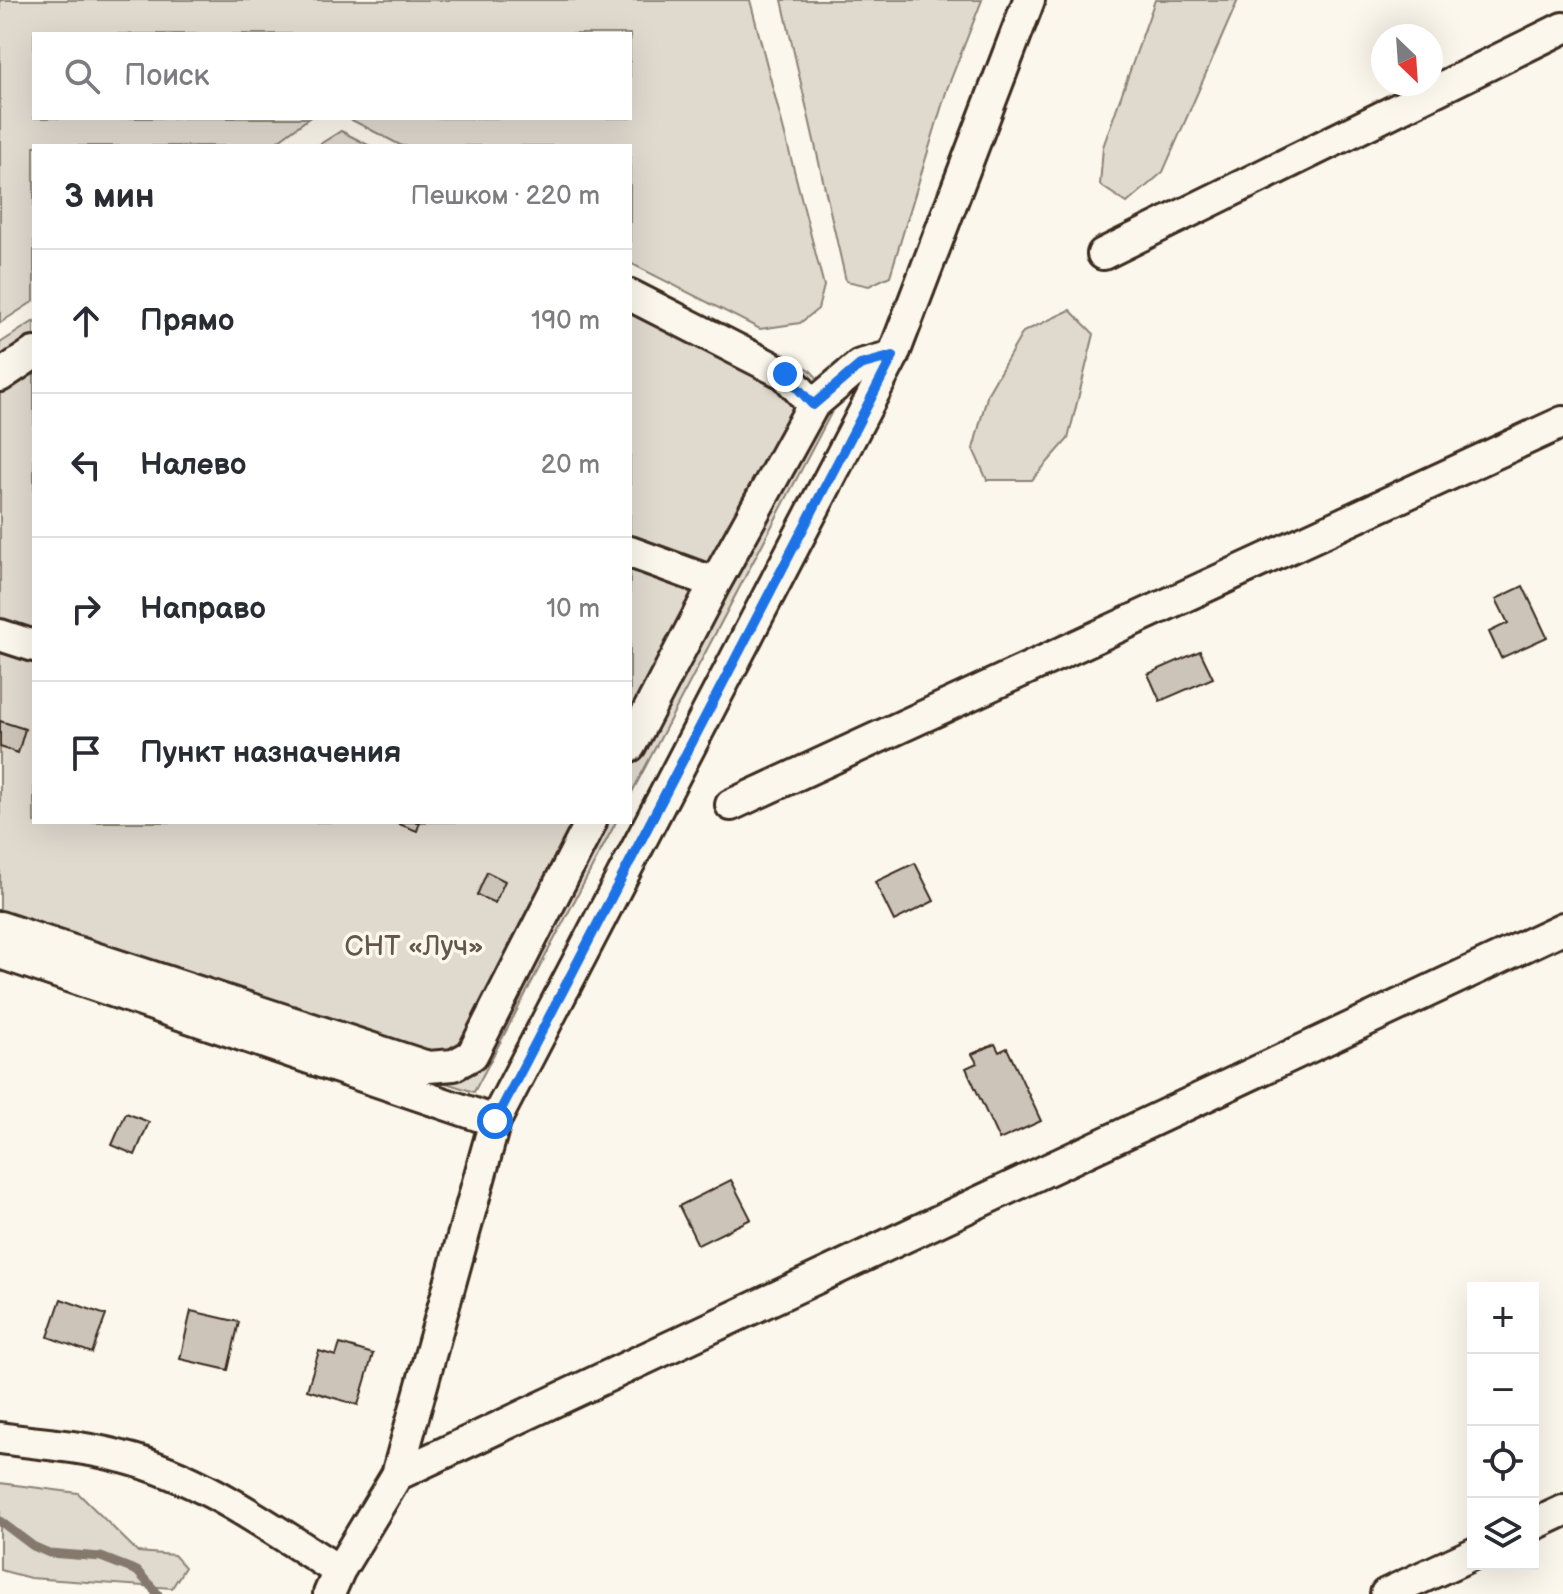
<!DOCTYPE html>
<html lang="ru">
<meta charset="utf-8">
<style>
body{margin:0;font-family:"Balsamiq Sans",sans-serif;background:#f7f7f7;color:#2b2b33}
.controls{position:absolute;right:24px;bottom:24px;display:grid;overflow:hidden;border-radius:0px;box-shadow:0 8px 32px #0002}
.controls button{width:72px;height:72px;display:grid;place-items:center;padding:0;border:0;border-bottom:2px solid #e1e1e2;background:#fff;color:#2b2b33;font:40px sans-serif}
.compass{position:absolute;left:1371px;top:24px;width:72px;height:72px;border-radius:50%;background:#fff;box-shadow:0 8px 32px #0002;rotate:155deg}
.stop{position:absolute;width:24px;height:24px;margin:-18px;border:6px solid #1a73e8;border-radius:50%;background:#fff}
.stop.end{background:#1a73e8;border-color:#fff;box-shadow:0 2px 8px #0008}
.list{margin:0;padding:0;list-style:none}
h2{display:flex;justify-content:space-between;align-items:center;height:104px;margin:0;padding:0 32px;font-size:34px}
h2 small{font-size:26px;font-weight:400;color:#7c7c81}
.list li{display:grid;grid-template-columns:52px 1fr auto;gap:24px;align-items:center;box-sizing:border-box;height:144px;padding:0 32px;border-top:2px solid #e1e1e2}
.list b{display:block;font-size:30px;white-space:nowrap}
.list em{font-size:26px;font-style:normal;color:#7c7c81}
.icon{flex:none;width:44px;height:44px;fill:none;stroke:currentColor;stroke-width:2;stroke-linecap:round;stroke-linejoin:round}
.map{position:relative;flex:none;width:1563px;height:1594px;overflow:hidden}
.search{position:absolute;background:#fff;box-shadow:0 8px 32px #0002;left:32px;top:32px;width:600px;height:88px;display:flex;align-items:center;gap:20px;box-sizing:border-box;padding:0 28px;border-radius:0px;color:#7c7c81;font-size:30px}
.panel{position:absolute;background:#fff;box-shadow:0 8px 32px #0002;left:32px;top:144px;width:600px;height:680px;border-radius:0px}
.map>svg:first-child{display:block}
.green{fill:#dfd9ce;stroke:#8d8276;stroke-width:2}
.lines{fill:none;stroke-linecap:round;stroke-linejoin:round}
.stream{stroke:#85796d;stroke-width:9}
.building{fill:#ccc4b9;stroke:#3b2a1e;stroke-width:2}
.minor-casing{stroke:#3b2a1e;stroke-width:36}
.minor{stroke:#fbf7ec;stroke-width:30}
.route{stroke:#1a73e8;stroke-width:10}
.labels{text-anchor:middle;stroke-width:7;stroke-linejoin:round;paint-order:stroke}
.park-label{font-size:28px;fill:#64564a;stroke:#fbf7ec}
</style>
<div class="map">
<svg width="1563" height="1594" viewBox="0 0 1563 1594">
<rect width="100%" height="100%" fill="#fbf7ec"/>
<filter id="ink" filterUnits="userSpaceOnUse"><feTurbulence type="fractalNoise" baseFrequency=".0125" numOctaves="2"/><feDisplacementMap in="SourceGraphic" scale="16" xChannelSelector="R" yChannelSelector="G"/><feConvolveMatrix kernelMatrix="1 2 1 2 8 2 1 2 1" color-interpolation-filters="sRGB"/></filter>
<g filter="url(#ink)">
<!-- green -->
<path class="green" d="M0 0H750L824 286 818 309 800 323 760 329 630 263V146H402L348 118H630V34H34V118H309L271 146H34V301L0 323Z
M782 0H982L947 89 890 276 869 286 846 281Z
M1155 0H1238L1163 172 1127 203 1100 185 1103 147Z
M341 131 370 146H317Z
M630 278 809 369 838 400 630 796Z
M1070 310 1094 334 1068 439 1032 480H987L973 449 988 393 1023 332Z
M34 321V822H616L474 1092 0 939V343Z
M0 1483 78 1493 138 1552 174 1555 185 1567 172 1588 30 1578 0 1570Z"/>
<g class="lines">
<!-- stream -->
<path class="stream" d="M0 1521 33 1546 49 1553 101 1557 137 1571 158 1594"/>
</g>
<!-- building -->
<path class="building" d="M1523 586 1547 637 1501 658 1489 632 1508 623 1496 599Z
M1200 651 1213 678 1160 701 1148 674Z
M0 721 25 729 18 753 0 747Z
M394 822H420L417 831Z
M915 863 934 901 894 921 875 882Z
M487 872 505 881 495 903 477 895Z
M995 1044 999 1052 1007 1048 1041 1121 999 1140 966 1068 977 1063 972 1054Z
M126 1113 149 1122 135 1155 112 1145Z
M731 1180 751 1219 698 1245 679 1206Z
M61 1299 106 1315 92 1353 48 1337Z
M191 1311 239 1322 228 1370 180 1359Z
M340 1344 373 1354 358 1405 307 1390 319 1351 336 1356Z"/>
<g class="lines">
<!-- minor casing -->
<g class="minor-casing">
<path id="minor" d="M1103 254 1563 28
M630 295 785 374 813 405
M0 376 34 353
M630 552 715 583
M0 635 34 646
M630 746 715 583 813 405 860 365 893 356
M731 805 1563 422
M0 927 428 1067 454 1065 472 1055 591 822
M0 953 495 1121
M0 1438C40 1444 83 1446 122 1457 202 1477 270 1528 339 1571
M397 1475 1563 928
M1533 1525 1563 1511
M329 1594 339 1571 397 1475 495 1121 893 356 1029 0
M1386 1594 1473 1554"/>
</g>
<!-- minor -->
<use href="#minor" class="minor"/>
</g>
</g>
<g class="lines" filter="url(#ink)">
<!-- route -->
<path class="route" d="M495 1121 893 356 860 365 813 405 785 374"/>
</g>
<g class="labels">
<!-- park labels -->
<g class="park-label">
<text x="414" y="955">СНТ «Луч»</text>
</g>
</g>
</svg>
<div class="controls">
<button>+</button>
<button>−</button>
<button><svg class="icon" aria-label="locate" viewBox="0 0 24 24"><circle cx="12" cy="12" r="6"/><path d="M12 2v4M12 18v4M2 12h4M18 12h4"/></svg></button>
<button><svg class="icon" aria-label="layers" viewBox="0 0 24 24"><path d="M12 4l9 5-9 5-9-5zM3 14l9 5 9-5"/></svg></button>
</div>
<svg class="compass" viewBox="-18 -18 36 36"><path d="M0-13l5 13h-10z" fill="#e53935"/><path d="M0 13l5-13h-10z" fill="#7c7c81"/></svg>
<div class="stop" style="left:495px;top:1121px"></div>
<div class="stop end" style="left:785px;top:374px"></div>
<div class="search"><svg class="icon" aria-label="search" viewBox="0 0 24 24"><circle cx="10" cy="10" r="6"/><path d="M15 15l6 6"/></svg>Поиск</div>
<section class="panel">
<h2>3 мин<small>Пешком · 220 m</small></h2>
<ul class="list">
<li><svg class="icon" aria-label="ahead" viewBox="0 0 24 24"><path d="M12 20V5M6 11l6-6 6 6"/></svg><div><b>Прямо</b></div><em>190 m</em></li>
<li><svg class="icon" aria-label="left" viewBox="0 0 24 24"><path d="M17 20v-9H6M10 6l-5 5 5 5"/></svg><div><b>Налево</b></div><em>20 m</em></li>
<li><svg class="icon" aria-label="right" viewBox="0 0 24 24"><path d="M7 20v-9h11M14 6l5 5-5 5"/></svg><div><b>Направо</b></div><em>10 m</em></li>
<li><svg class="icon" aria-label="arrive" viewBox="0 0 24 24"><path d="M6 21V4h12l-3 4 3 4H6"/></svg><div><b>Пункт назначения</b></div></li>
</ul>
</section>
</div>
